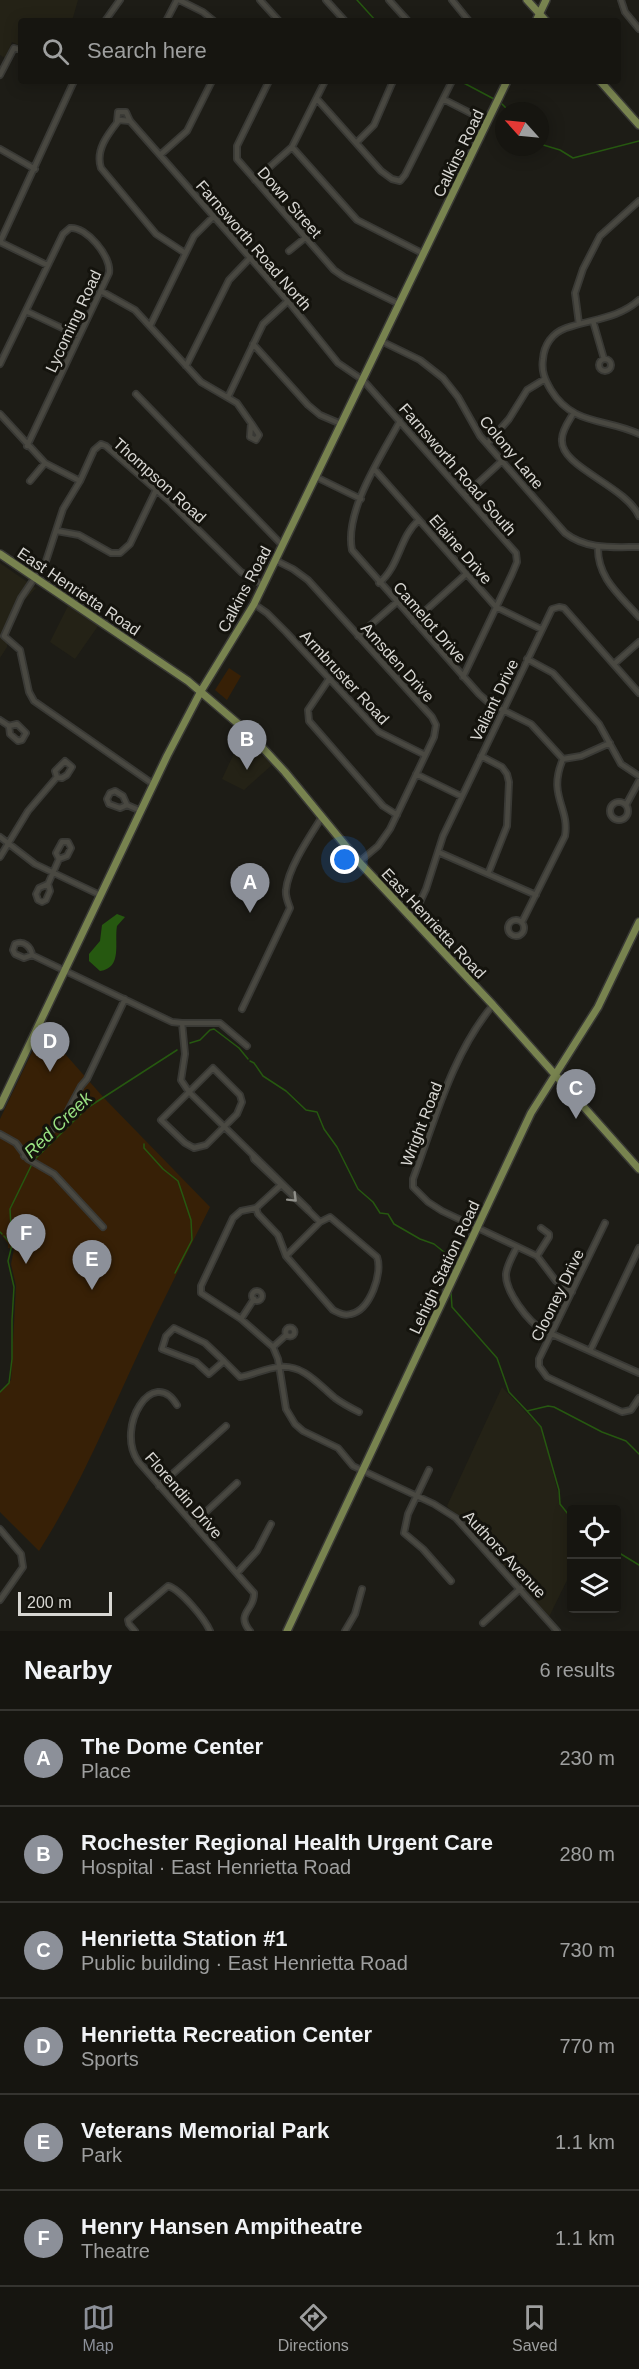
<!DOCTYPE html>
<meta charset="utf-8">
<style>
body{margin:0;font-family:Helvetica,sans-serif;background:#1f1e19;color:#f1f3f6}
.controls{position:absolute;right:18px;bottom:18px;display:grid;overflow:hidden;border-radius:6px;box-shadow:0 3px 15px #0003}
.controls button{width:54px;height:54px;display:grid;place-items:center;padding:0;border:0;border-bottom:2px solid #353430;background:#161510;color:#f1f3f6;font:30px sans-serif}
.compass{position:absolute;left:495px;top:102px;width:54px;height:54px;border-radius:50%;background:#161510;box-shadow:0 3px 15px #0003;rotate:297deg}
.scale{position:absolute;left:18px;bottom:15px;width:94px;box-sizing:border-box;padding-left:6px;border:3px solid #d8d7d3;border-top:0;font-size:16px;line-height:21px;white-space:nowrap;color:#d8d7d3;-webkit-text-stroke:4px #14130d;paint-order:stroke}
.you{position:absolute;left:345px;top:860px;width:21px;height:21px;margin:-15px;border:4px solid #fff;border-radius:50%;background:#1a73e8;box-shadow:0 0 0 9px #1a73e833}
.badge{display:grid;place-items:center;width:39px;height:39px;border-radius:50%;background:#8c9099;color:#fff;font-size:20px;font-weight:700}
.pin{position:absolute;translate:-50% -50px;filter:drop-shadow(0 2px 3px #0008)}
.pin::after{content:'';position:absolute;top:32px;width:21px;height:18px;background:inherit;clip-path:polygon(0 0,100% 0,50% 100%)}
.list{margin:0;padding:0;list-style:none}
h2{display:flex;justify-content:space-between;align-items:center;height:78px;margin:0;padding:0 24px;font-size:26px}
h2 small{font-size:20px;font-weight:400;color:#9e9f9f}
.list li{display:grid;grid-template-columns:39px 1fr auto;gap:18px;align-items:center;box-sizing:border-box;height:96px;padding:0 24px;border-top:2px solid #353430}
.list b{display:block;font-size:22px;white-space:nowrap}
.list p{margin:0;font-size:20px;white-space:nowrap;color:#9e9f9f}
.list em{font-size:20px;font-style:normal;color:#9e9f9f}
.icon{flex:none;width:33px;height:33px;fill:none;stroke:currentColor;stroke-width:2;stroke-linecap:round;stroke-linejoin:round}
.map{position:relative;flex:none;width:639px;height:1631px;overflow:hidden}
.search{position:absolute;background:#161510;box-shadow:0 3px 15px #0003;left:18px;right:18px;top:18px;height:66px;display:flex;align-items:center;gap:15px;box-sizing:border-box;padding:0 21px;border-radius:6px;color:#9e9f9f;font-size:22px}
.sheet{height:654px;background:#161510}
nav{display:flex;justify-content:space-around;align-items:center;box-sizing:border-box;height:84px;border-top:2px solid #353430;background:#161510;font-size:16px;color:#9e9f9f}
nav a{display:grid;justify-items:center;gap:3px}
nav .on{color:#8c9099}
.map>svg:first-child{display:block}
.built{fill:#242216}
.green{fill:#372006}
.water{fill:#265810}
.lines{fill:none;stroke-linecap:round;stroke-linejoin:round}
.stream{stroke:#265810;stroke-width:1.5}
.minor-casing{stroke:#393935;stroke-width:8}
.major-casing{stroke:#393935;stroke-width:10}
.minor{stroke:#494841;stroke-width:4.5}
.major{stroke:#78834f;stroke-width:7}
.oneway{stroke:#90908a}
.labels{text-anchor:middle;stroke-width:6;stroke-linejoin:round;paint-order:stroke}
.street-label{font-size:16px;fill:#d8d7d3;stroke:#14130d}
.water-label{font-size:18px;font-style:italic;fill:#99e182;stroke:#14130d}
</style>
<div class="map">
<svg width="639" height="1631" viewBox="0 0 639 1631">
<rect width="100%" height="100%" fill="#1d1c16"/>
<!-- built -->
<path class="built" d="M0 0H78L72 21H21V46L12 42 5 58 0 55Z
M0 563 36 588 19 606 7 635V647L0 658Z
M68 606 98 626 75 659 50 642Z
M243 734 272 765 244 790 222 779Z
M502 1387 542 1429 562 1508 571 1517V1572L549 1617 447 1506Z"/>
<!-- green -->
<path class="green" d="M229 668 241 676 227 700 215 690Z
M43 1029 104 1098 210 1207C191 1245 172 1283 153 1322 116 1399 85 1479 39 1551L0 1512V1392L11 1380 16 1286 11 1264 14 1249 8 1248V1244L0 1233V1119Z"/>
<!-- water -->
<path class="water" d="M117 914 125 917 117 926C114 942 123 968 100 971L89 961V954L100 941 102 925Z"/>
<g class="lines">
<!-- stream -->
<path class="stream" d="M357 0 376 21
M460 81 494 99
M502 104 509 111
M540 144 560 150 573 158 639 141
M190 1043 200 1040 210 1030 214 1029 239 1048 248 1059
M250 1061 254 1063 263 1076 286 1091 306 1110 317 1112 324 1129 337 1147 358 1189 373 1202 380 1213 388 1214 394 1224 420 1239 434 1244 454 1260 447 1284
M144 1144V1148L163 1169 178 1181 191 1220 192 1240 175 1273
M34 1160 87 1108 177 1050
M0 1232 2 1234
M4 1236 11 1244
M451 1292 452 1307 497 1358 509 1392 527 1411 548 1406 554 1407 602 1432 626 1441 639 1454
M0 1392 9 1383 12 1359V1320L14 1287 8 1261 12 1245 10 1209 32 1164
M527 1411 541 1427 559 1490 560 1504 572 1519
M616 1551 639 1565"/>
<!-- minor casing -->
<g class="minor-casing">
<path id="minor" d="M179 0 203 12 214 21
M260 0 279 21
M326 0 345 21
M389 0 408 21
M452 0 469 21
M621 0 625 12 639 29
M105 21 120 0
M166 21 177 0
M0 75 14 48 21 50
M269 81 237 146V159L334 270 344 277 399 304
M317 99 381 171 392 179 400 181 405 175 452 81
M443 99 488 122
M130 121 119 120C108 134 95 150 101 168L156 234 185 253
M117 122 118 112H126L130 121 288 301 338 363 363 380 516 553 517 562 512 574 463 677
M356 143 374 125 393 81
M292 147 357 220 424 254
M0 149 35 169
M160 155 187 131 212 81
M255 180 292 147 325 81
M0 242 74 81
M0 242 47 265
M289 251 305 238
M101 291 135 310 201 382 237 403 251 423 250 437 256 440 259 435 251 423
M639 300C618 319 591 319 566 328 552 333 544 345 543 359 541 371 545 380 551 390 573 426 606 418 639 434
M26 311 79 336
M593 321 604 359
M579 324 575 293 583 269 600 236 639 201
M150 326 194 236 213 217
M381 341 420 360 443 378 458 397 480 436 565 533C587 550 613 547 639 547
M253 344 308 405 320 415 341 424
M599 365a6 6 0 1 1 12 0a6 6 0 1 1-12 0Z
M0 364 63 234 70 228C86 226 112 257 109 273L27 446
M186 366 229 280 250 258
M136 394 282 545
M228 397 263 324 288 301
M0 414 45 463 80 481
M573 414C569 421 562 430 562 439 559 467 625 485 639 516
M400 421C382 455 344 511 352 550L479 694 489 703 531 724 563 759
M487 444 509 419 527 390 545 379
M375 470 496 607 541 629
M316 477 361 499
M30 481 45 463
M465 495 502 461
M57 531 79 535 111 553H120L130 544 156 490
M598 547C597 578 620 595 639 617
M275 560 293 569 308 580 432 717 436 725 434 737 390 829 378 846 359 862
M379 583C400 566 399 537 419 520
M254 604 267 613 286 632 379 732 425 755
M414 621 466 574
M358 636 397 602
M527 659 553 673 599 724 621 764 639 776
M614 664 639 642
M329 679 308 710 309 721 383 806 397 815
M0 720 9 726 17 724 26 733 22 740 18 741 10 734 9 726
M481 756 502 767 507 774 509 782 507 826 488 874
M563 759 581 756 610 743
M416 774 461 796
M153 784 34 701 29 692 20 650 4 636 21 598 46 561 63 509 80 481 94 450 101 444 106 446 169 501 241 572 263 585
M610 811a9 9 0 1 1 18 0a9 9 0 1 1-18 0Z
M127 805 120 808 109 804 107 799 110 793 115 791 123 796 127 805 141 811
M626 805 639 781
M0 837 35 864 100 895
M438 852 536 895
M0 857 28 811 57 777 62 778 67 775 72 767 65 761 55 771 57 777
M48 884 50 891 46 900 42 902 38 900 36 894 39 888 48 884 59 859 67 856 71 848 68 842H62L56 853 59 859
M408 916 420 902 426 889 443 836 552 609 559 607 564 608 639 693
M508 928a8 8 0 1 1 16 0a8 8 0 1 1-16 0Z
M522 922 565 836C570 807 547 796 563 759
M32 955 24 958 15 954 13 950 15 944C24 940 31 947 32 955L172 1022 182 1023
M493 1005C452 1054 435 1120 413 1179V1187L428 1202 442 1211 537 1256 556 1281 572 1292
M242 1009 290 908C288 902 285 896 286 890 288 868 310 836 322 817
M247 1046 220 1023H182L185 1054 181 1080 189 1092 308 1209 309 1211 254 1159 253 1156
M213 1068 240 1095 242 1102 237 1114 206 1145 194 1148 185 1143 161 1120Z
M0 1134 16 1143 28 1159 54 1174 103 1227
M24 1156 63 1120 81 1086 87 1079 125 999
M256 1208 241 1211 233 1218 201 1286V1293L241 1319 273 1347 278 1359 286 1409 295 1424 303 1431 338 1448 353 1466 434 1504 456 1518 557 1631
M256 1208 258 1214 278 1235 286 1256 333 1310C339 1313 344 1316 351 1314 370 1310 383 1273 377 1257L330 1217 320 1222 286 1256
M256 1208 281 1185
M309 1211 320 1222
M605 1223 539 1359V1366L547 1377 622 1412 631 1410 639 1398
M517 1247C513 1255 507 1265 506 1274 505 1291 528 1322 543 1330L639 1373
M537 1256 549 1237V1234L541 1228
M252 1296a5 5 0 1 1 10 0a5 5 0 1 1-10 0Z
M241 1319 254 1299
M285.5 1332a4.5 4.5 0 1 1 9 0a4.5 4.5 0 1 1-9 0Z
M174 1328 205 1343 224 1361 209 1374 196 1362 162 1349 166 1336Z
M273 1347 286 1335
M590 1351 639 1248
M224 1361 240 1377C253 1375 265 1368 280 1367 304 1365 318 1384 335 1398 343 1404 351 1408 359 1412
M177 1405C153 1365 115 1427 138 1461L254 1593C255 1610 235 1613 250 1631
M429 1470 408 1514 404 1533 423 1549 451 1581
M159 1486 226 1426
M193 1524 237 1483
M0 1529 21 1554 23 1567 0 1600
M237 1573 257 1551 271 1524
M483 1623 521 1588
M135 1631 129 1624 128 1620 168 1586C180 1589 205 1619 210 1631
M345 1631 355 1614 362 1589"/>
</g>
<!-- major casing -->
<g class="major-casing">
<path id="major" d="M527 0 546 21
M536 21 546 0
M600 81 639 125
M0 554 188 681 249 733 285 772 359 862 493 1005 639 1169
M0 1106 167 756 201 691 254 604 507 81
M287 1631 531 1113 598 1007 639 922"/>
</g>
<!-- minor -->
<use href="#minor" class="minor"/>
<!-- major -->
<use href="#major" class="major"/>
</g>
<!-- one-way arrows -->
<defs><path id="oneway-chevron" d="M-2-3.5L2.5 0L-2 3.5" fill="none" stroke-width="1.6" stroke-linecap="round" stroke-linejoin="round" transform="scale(1.5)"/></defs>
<use class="oneway" href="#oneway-chevron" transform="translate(293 1198) rotate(45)"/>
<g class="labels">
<!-- street labels -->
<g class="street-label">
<text transform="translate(458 153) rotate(-64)" y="6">Calkins Road</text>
<text transform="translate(290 202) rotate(49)" y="6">Down Street</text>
<text transform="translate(254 245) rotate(49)" y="6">Farnsworth Road North</text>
<text transform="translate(73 321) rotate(-65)" y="6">Lycoming Road</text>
<text transform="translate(512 452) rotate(50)" y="6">Colony Lane</text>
<text transform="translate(458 469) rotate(49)" y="6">Farnsworth Road South</text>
<text transform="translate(160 480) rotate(42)" y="6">Thompson Road</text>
<text transform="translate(461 549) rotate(49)" y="6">Elaine Drive</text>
<text transform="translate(244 589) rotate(-62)" y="6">Calkins Road</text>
<text transform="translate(79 591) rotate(34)" y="6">East Henrietta Road</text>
<text transform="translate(430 622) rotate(49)" y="6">Camelot Drive</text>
<text transform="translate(398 662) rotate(48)" y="6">Amsden Drive</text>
<text transform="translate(345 677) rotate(47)" y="6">Armbruster Road</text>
<text transform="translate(494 700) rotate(-64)" y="6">Valiant Drive</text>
<text transform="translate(434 923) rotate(47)" y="6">East Henrietta Road</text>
<text transform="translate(421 1124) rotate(-69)" y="6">Wright Road</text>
<text transform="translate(444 1267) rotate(-65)" y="6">Lehigh Station Road</text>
<text transform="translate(557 1295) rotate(-64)" y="6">Clooney Drive</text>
<text transform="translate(184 1495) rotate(49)" y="6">Florendin Drive</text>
<text transform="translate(505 1554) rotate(47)" y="6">Authors Avenue</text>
</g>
<!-- water labels -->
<g class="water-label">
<text transform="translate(58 1125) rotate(-44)" y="6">Red Creek</text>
</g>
</g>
</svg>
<div class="controls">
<button><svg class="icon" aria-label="locate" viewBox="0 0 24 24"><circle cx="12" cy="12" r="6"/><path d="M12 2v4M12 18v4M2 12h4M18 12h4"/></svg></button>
<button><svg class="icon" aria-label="layers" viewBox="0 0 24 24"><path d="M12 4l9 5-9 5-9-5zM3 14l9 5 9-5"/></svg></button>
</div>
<svg class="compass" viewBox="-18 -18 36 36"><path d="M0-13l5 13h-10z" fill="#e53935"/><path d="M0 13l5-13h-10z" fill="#9e9f9f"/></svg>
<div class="scale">200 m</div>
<div class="you"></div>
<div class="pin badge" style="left:250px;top:913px">A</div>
<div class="pin badge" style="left:247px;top:770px">B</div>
<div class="pin badge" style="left:576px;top:1119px">C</div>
<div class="pin badge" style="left:50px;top:1072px">D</div>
<div class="pin badge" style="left:92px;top:1290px">E</div>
<div class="pin badge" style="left:26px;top:1264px">F</div>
<div class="search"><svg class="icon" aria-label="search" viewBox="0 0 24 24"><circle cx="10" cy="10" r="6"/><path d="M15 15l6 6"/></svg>Search here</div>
</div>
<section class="sheet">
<h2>Nearby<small>6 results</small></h2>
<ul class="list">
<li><span class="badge">A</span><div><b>The Dome Center</b><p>Place</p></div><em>230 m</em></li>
<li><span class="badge">B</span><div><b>Rochester Regional Health Urgent Care</b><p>Hospital · East Henrietta Road</p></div><em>280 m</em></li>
<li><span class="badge">C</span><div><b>Henrietta Station #1</b><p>Public building · East Henrietta Road</p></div><em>730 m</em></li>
<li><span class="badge">D</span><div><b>Henrietta Recreation Center</b><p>Sports</p></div><em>770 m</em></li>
<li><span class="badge">E</span><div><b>Veterans Memorial Park</b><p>Park</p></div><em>1.1 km</em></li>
<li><span class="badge">F</span><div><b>Henry Hansen Ampitheatre</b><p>Theatre</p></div><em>1.1 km</em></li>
</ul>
</section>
<nav>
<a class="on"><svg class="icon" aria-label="map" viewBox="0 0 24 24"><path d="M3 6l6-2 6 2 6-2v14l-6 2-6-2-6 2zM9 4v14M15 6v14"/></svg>Map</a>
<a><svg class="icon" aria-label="directions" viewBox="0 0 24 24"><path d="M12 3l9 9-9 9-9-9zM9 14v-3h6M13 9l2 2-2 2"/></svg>Directions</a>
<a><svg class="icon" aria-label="saved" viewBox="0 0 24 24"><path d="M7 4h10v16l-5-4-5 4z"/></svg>Saved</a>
</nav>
